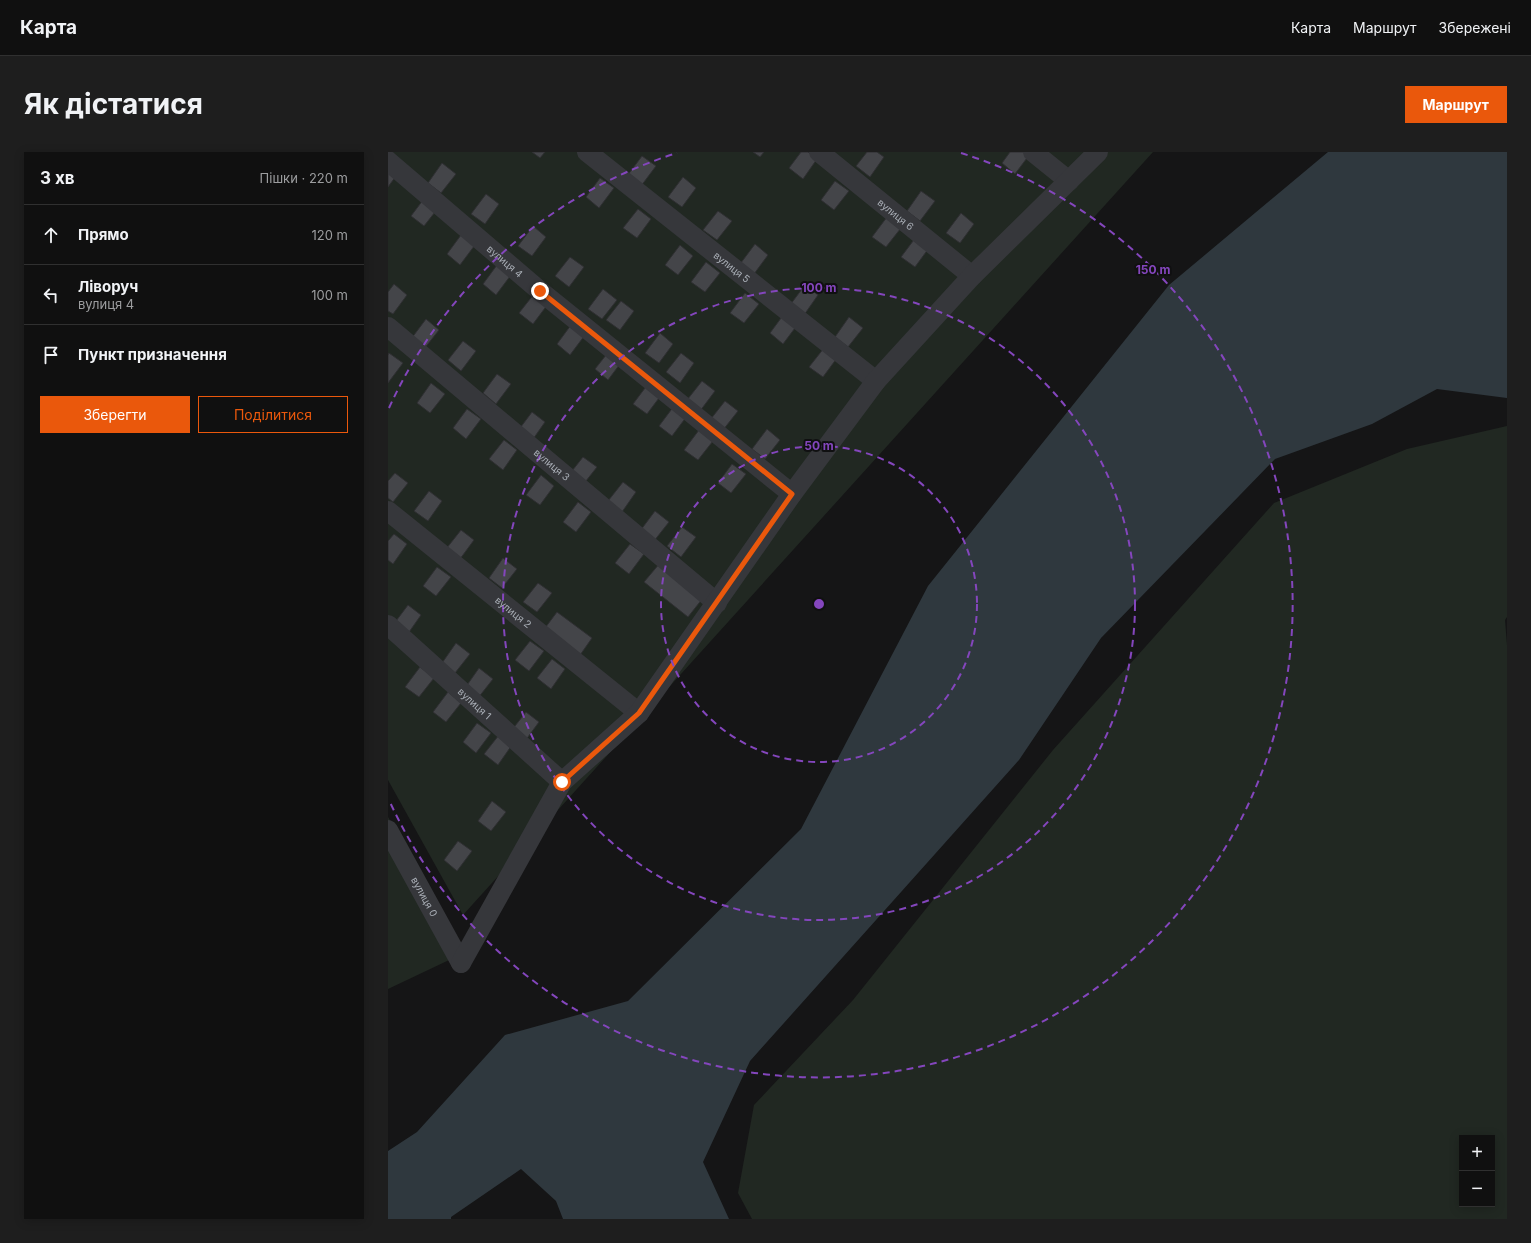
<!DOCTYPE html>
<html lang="uk">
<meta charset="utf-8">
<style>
body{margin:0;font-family:Inter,sans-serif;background:#1e1e1e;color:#f1f3f6}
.controls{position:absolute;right:12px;bottom:12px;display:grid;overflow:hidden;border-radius:0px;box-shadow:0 2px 10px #0003}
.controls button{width:36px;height:36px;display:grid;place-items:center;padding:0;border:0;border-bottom:1px solid #303030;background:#101010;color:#f1f3f6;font:20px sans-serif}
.stop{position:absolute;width:12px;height:12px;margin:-9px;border:3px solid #ea580c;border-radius:50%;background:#fff}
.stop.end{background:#ea580c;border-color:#fff;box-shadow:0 1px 4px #0008}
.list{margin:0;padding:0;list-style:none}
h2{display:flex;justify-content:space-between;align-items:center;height:52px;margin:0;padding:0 16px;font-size:17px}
h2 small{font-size:13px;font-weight:400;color:#9c9d9f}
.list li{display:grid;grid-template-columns:26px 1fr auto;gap:12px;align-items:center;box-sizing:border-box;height:60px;padding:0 16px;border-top:1px solid #303030}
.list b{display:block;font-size:15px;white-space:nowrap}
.list p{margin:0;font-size:13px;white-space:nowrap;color:#9c9d9f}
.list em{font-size:13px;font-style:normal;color:#9c9d9f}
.actions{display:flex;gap:8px;padding:12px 16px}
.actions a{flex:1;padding:9px 0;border:1px solid #ea580c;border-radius:0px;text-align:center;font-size:14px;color:#ea580c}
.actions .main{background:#ea580c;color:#fff}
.icon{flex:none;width:22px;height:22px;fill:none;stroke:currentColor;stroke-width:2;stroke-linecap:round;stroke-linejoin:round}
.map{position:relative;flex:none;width:1119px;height:1067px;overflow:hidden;border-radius:0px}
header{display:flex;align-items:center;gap:24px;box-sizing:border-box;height:56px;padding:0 20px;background:#101010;border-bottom:1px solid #303030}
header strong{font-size:19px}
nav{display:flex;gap:22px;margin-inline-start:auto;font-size:14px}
.intro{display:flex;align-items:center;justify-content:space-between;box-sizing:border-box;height:96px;padding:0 24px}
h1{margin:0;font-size:28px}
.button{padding:10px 18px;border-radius:0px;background:#ea580c;color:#fff;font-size:14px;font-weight:700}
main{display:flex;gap:24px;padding:0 24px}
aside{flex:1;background:#101010;border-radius:0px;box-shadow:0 2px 10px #0003}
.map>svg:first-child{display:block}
.green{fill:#212822;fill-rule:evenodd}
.water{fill:#2f383e}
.building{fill:#444549;stroke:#2f2f32}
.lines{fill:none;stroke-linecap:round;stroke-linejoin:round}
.minor{stroke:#36373b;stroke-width:20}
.route{stroke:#ea580c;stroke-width:5}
.ring{fill:none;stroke:#8446bd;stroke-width:2;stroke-dasharray:7 5}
.labels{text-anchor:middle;stroke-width:4;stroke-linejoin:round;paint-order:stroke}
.street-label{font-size:10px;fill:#a8adb5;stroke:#101011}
.centre{fill:#8446bd;stroke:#101011;stroke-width:2}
.ring-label{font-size:12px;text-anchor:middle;font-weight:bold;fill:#8446bd;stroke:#101011;stroke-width:4;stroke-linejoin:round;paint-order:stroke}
</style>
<header>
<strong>Карта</strong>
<nav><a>Карта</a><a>Маршрут</a><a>Збережені</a></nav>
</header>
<div class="intro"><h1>Як дістатися</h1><a class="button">Маршрут</a></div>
<main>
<aside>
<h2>3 хв<small>Пішки · 220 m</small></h2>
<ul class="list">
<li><svg class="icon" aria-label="ahead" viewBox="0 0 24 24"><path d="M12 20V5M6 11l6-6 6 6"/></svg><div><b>Прямо</b></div><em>120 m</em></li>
<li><svg class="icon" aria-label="left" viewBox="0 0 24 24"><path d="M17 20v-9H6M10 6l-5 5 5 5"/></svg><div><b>Ліворуч</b><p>вулиця 4</p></div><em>100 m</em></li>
<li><svg class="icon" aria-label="arrive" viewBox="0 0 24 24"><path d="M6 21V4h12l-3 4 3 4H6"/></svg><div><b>Пункт призначення</b></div></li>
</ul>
<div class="actions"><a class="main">Зберегти</a><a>Поділитися</a></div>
</aside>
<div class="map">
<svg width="1119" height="1067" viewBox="0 0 1119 1067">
<rect width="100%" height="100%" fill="#151516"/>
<!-- green -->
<path class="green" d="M0 0H765L75 763 0 628Z
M1119 274V465L1117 468 1119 493V1067H364L350 1041 366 953 465 848 665 598 886 351 1019 297ZM1074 986H1104V1052H1074Z
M0 665 78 800 0 837Z"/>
<!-- water -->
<path class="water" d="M940 0H1119V246L1049 237 984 272 887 307 713 486 631 608 362 909 315 1010 341 1067H175L168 1049 133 1017 63 1065V1067H0V999L29 980 117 883 240 849 413 677 540 434 781 133Z"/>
<!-- building -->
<path class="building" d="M144 0H157L152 6Z
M365 0H376L372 5Z
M413 0H420L429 7 415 27 401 16Z
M479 0H489L496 5 482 25 468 14Z
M622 0H640L642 2 627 22 614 11Z
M254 4 268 14 253 34 239 24Z
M54 11 68 22 53 41 40 31Z
M0 18 8 24 0 35Z
M295 25 308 36 294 55 280 45Z
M212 26 226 36 211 56 198 45Z
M447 29 461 39 446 58 433 48Z
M533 39 547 49 532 69 519 59Z
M98 42 111 52 97 72 83 62Z
M38 44 51 55 36 74 23 64Z
M250 57 263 67 249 86 235 76Z
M330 59 344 69 329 88 315 78Z
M573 61 586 72 572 91 558 81Z
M499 65 513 76 498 95 484 85Z
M145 74 158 85 144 104 130 94Z
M73 83 87 93 72 113 59 102Z
M528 85 541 96 527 115 513 105Z
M367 92 380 103 366 122 352 112Z
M292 93 305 104 290 123 277 113Z
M182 105 196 115 181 135 167 124Z
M318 110 332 121 317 140 303 130Z
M109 113 123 123 108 143 95 132Z
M6 132 19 143 5 162 0 159V140Z
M417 133 430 143 416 163 402 153Z
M215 137 229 148 214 167 200 157Z
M357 141 371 152 356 171 342 161Z
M146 142 160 152 145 172 131 161Z
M233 149 246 159 232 178 218 168Z
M396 162 410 172 395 192 382 181Z
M461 165 475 176 460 195 447 185Z
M38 167 51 178 36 197 23 187Z
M183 173 197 183 182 203 169 192Z
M272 181 285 192 271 211 257 201Z
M75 189 88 199 73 219 60 208Z
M436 196 449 206 435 225 421 215Z
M222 198 235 208 220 228 207 217Z
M1 201 15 211 0 231V203Z
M293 201 306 211 292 231 278 220Z
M109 222 123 232 108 252 95 241Z
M314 229 327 239 312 259 299 248Z
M43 231 57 242 42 261 29 251Z
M260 232 274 242 259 262 245 252Z
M337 249 350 259 335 278 322 268Z
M286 254 299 264 284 284 271 274Z
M79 257 93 267 78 287 65 276Z
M144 260 157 270 143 290 129 280Z
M379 277 392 288 377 307 364 297Z
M311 278 325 289 310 308 296 298Z
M116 288 129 298 115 318 101 307Z
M195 305 209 315 194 334 180 324Z
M344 312 358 322 343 341 330 331Z
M7 321 20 331 5 350 0 346V329Z
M153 323 166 334 152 353 138 343Z
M235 330 248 340 234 360 220 349Z
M41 339 54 349 40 369 26 359Z
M190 350 203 360 188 380 175 370Z
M267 359 281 370 266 389 252 379Z
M294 375 308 385 293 405 279 394Z
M73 378 86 388 72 407 58 397Z
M6 382 19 392 5 412 0 408V389Z
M242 392 256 402 241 422 227 411Z
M115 406 129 417 114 436 101 426Z
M272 411 315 446 300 465 256 430Z
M49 415 63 425 48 444 35 434Z
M150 431 164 441 149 460 135 450Z
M20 453 33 463 19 483 5 473Z
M169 460 204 486 190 506 154 480Z
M142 489 156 499 141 519 127 508Z
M68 491 82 502 67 521 54 511Z
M164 507 177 517 163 537 149 526Z
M32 515 46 526 31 545 17 535Z
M91 516 105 527 90 546 77 536Z
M60 540 73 551 58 570 45 560Z
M138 560 151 570 137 589 123 579Z
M89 571 103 581 88 601 75 590Z
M111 583 124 593 110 613 96 602Z
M104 649 118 660 103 679 90 669Z
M70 689 84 699 69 719 56 708Z"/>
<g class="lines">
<!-- minor -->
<g class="minor">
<path id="s1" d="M199 0 488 229"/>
<path id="s2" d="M431 0 584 124"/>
<path d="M645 0 681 29"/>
<path id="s3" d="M0 9 152 139 404 342"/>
<path id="s4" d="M0 175 329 451"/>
<path id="s5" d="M0 359 251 561"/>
<path id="s6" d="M0 473 174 630"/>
<path id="s7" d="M0 678 73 811"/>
<path d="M73 811 174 630 251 561 404 342 488 229 584 124 710 0"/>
</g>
</g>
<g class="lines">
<!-- route -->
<path class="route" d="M152 139 404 342 251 561 174 630"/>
</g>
<!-- distance rings -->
<g class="ring">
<circle cx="431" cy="452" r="158"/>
<circle cx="431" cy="452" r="316"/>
<path d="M1 256A473 473 0 0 1 289 1M573 1A473 473 0 1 1 1 648"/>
</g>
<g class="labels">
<!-- street labels -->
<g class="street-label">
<text dy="4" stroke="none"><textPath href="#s2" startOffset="99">вулиця 6</textPath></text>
<text dy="4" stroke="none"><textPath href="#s3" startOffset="154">вулиця 4</textPath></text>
<text dy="4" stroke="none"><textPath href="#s1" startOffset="185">вулиця 5</textPath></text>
<text dy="4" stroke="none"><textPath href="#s4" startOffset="214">вулиця 3</textPath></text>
<text dy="4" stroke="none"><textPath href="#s5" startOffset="161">вулиця 2</textPath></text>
<text dy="4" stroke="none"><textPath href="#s6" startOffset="117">вулиця 1</textPath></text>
<text dy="4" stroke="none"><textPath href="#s7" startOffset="76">вулиця 0</textPath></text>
</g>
</g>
<circle cx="431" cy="452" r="6" class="centre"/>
<g class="ring-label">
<text x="765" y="122">150 m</text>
<text x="431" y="140">100 m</text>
<text x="431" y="298">50 m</text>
</g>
</svg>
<div class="controls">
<button>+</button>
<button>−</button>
</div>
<div class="stop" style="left:174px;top:630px"></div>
<div class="stop end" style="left:152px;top:139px"></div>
</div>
</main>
